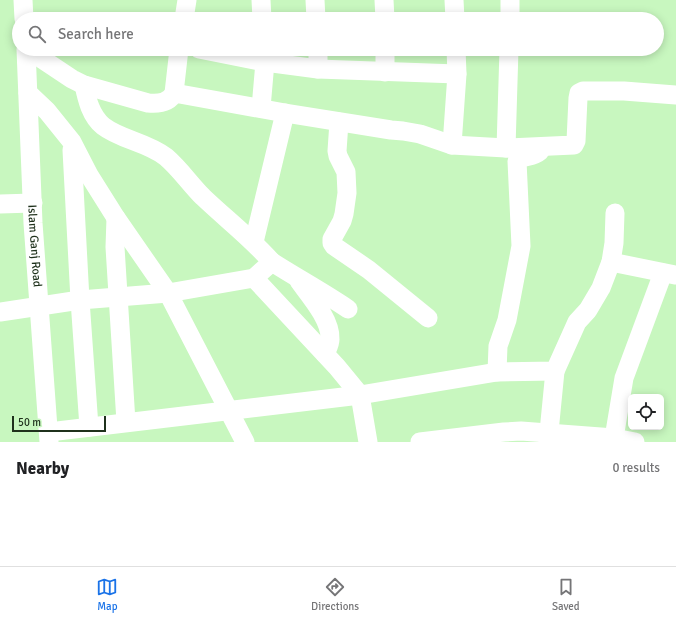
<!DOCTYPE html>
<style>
body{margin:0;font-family:Signika,sans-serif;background:#f2f2f2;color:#202124}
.controls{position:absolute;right:12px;bottom:12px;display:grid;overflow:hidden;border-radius:6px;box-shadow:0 2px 10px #0003}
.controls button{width:36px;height:36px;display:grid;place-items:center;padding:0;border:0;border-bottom:1px solid #e0e0e0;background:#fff;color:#202124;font:20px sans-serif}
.scale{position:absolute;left:12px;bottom:10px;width:94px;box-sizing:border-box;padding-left:4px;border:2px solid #1f311c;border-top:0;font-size:11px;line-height:14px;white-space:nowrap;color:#1f311c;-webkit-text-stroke:3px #c8f7bf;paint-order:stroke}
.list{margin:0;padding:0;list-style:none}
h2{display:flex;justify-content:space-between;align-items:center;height:52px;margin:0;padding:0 16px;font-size:17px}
h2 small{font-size:13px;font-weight:400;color:#757577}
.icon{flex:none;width:22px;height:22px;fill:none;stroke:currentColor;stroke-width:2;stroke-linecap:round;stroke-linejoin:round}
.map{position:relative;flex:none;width:676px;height:442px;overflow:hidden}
.search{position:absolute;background:#fff;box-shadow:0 2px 10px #0003;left:12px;right:12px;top:12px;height:44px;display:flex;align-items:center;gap:10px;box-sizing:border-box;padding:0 14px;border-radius:22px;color:#757577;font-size:15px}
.sheet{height:124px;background:#fff}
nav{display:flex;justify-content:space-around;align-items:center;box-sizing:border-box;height:56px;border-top:1px solid #e0e0e0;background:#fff;font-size:11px;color:#757577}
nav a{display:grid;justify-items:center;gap:2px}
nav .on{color:#1a73e8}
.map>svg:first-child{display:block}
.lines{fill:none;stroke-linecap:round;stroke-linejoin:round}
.minor{stroke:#fff;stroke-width:19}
.labels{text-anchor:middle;stroke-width:3.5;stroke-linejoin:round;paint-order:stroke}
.street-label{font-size:12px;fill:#1f311c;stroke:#c8f7bf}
</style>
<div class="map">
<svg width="676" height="442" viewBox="0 0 676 442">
<rect width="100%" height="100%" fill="#c8f7bf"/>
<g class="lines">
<!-- minor -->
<g class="minor">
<path d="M23 0 24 19"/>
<path d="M261 0 262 19"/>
<path d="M315 0 316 19"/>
<path d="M384 0 385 19"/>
<path d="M454 0 455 19"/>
<path d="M510 0V19"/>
<path d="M184 19 187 0"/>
<path id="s1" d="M26 49 33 223 49 442"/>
<path d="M27 49 72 79 84 85 148 103C159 104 169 103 174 93L179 49"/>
<path d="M199 49 265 62 318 69 457 74 456 49"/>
<path d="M318 49V69"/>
<path d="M385 49V72"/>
<path d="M28 93 47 111 72 142 89 175 116 218 168 293 245 442"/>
<path d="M174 93 285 113 391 130 403 131 420 134 452 145 506 148 574 145 576 141 578 98 579 93 583 91H624L676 95"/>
<path d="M261 108 265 62 264 49"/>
<path d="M339 122 337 151 338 156 346 172 347 193 344 214 342 221 332 239V243L334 246 369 270 428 318"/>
<path d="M452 145 457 74"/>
<path d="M506 148 509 49"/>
<path d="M72 150 80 300 89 427"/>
<path d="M0 204 33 203"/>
<path d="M116 218 115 247 126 422"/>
<path d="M254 242 285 113"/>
<path d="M272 262C297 278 323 292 348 309"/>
<path d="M611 262 675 275"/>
<path d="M254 278 337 367 360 395 368 442"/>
<path d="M299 281C310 296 331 320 330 339 330 345 327 349 325 354"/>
<path d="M0 312 80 300 168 293 254 278 272 262C251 238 226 219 203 197 190 184 180 169 166 157 147 142 121 140 103 126 91 116 87 100 84 85"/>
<path d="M497 372 498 346 507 320 521 246 517 161C523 155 532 158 540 151"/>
<path d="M49 432 360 395 497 372 555 371 577 322 588 310 601 288 611 262 614 243 615 213"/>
<path d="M614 438 624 378 663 273"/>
<path d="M420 442 504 432 521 431 614 438 635 442"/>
<path d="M548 442 555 371"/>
</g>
</g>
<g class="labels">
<!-- street labels -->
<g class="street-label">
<text dy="4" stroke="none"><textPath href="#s1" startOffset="197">Islam Ganj Road</textPath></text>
</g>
</g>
</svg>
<div class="controls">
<button><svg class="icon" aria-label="locate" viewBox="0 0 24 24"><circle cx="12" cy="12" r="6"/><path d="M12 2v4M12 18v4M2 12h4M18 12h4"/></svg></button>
</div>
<div class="scale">50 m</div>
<div class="search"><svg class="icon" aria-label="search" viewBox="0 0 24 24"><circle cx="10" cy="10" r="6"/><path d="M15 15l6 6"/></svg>Search here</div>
</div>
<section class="sheet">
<h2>Nearby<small>0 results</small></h2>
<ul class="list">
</ul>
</section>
<nav>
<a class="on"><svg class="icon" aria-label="map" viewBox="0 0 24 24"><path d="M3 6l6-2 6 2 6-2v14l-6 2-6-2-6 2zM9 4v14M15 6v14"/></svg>Map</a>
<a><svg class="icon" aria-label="directions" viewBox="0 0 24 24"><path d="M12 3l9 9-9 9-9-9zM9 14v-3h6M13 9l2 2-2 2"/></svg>Directions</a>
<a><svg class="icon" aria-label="saved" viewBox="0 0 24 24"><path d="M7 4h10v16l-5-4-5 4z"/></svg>Saved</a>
</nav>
